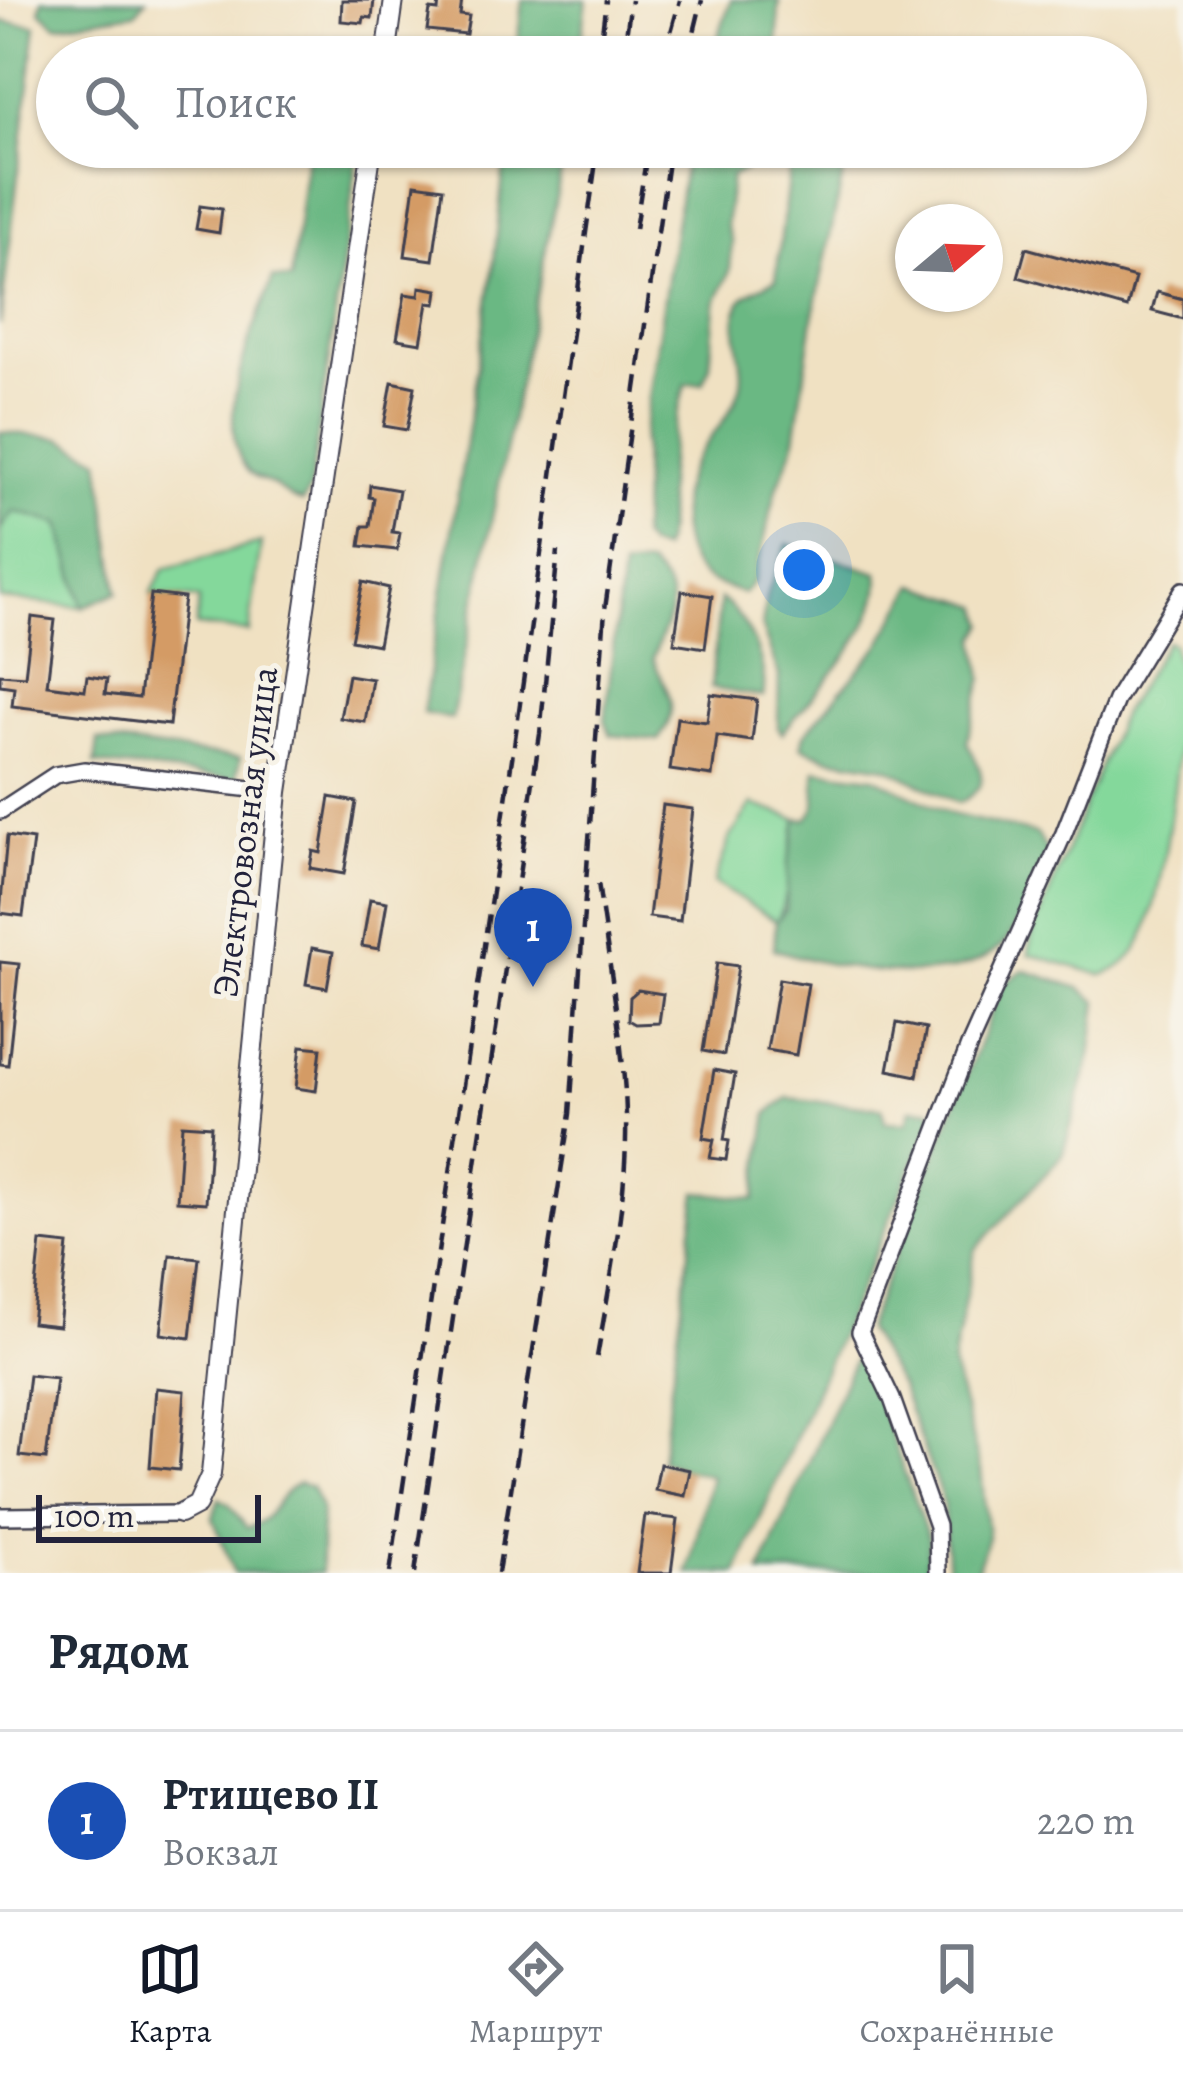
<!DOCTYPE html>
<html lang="ru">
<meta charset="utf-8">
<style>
body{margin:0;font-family:Alegreya,serif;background:#f2f2f3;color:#1f2937}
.compass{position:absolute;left:895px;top:204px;width:108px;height:108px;border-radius:50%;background:#fff;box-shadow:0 3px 9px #0004;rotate:71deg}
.scale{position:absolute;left:36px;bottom:30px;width:225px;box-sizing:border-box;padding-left:12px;border:6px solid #22223b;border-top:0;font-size:33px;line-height:42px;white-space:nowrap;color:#22223b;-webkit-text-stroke:9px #f7f3e8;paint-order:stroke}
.you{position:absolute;left:804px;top:570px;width:42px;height:42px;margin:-30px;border:9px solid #fff;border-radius:50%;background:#1a73e8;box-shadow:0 0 0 18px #1a73e833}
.badge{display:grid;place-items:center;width:78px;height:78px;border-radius:50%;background:#111827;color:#fff;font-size:39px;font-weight:700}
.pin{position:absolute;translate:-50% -99px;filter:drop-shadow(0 3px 6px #0008)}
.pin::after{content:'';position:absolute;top:63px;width:42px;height:36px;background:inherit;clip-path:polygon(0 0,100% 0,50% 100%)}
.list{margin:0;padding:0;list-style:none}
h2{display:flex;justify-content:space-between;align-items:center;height:156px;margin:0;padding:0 48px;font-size:51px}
h2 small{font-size:39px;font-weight:400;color:#747a83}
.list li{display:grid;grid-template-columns:78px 1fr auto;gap:36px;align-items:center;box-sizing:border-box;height:180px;padding:0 48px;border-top:3px solid #e0e1e3}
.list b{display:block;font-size:45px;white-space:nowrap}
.list p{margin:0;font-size:39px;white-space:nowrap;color:#747a83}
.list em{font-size:39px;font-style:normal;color:#747a83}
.icon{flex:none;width:66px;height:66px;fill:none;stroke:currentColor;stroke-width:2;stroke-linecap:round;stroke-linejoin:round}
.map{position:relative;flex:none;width:1183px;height:1573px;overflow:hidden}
.search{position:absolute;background:#fff;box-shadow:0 3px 9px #0004;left:36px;right:36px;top:36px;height:132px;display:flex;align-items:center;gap:30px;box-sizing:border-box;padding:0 42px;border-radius:66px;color:#747a83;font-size:45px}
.sheet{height:336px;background:#fff}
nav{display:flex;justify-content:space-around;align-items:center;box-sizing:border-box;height:168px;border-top:3px solid #e0e1e3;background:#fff;font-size:33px;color:#747a83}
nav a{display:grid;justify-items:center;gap:6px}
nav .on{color:#111827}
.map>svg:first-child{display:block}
.green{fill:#84d89b;stroke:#537d6b;stroke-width:3}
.forest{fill:#6bb883;stroke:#466d5f;stroke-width:3}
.building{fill:#d49b65}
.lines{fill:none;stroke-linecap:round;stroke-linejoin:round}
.minor-casing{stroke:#413f4f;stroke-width:20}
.tertiary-casing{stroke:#413f4f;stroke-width:22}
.minor{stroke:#fff;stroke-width:15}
.tertiary{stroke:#fff;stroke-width:18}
.rail{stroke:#22223b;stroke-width:4.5;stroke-dasharray:18 9;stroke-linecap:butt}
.labels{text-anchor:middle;stroke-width:10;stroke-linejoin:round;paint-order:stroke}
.street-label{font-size:36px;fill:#22223b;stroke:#f7f3e8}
</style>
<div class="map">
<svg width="1183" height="1573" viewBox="0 0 1183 1573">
<rect width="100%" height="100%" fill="#f7f3e8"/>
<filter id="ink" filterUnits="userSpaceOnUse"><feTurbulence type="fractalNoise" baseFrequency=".00833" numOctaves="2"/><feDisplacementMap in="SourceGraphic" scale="24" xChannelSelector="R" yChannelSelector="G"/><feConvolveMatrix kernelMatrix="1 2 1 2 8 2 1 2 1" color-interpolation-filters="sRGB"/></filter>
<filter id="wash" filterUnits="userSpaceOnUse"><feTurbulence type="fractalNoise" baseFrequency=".004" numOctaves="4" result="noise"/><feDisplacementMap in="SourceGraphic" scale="48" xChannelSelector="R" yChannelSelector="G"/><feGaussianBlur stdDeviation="2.7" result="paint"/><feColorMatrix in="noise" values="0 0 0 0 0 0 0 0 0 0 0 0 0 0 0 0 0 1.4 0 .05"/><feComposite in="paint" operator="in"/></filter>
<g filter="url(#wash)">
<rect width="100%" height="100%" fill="#f0e1c2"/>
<!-- green -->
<path class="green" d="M14 511 60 524 83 607 0 599V530Z
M261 543 249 632 196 626 199 599 151 594 164 569Z
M1167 641 1173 644C1174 658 1180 668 1183 680 1183 730 1165 903 1138 948 1130 960 1116 972 1102 975L1029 954 1031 939 1121 715Z
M752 804 797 819C792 844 789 907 776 921L714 883 730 838Z"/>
<!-- forest -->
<path class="forest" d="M42 0H146L135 13 56 25 40 11Z
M522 0H587L579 57H516Z
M731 0H779L777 57H711Z
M0 21 36 26 0 325Z
M308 147H359L310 489 303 502C290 499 289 496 279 489 269 480 255 481 247 470 211 422 254 328 273 278L291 280Z
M506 147H566L452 719 423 713 493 271Z
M687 147H758L744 171 731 176 726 226 732 242 730 271 715 304 710 365 703 383 686 384C675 416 670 448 667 482 665 504 672 530 661 550L648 547 641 538 643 438Z
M792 147 847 155 813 318 794 446 777 488 754 582 743 594C732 588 719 586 708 580 678 563 676 505 687 476 699 444 730 423 740 388 748 361 724 320 744 297 751 290 767 285 776 279Z
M0 432 61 438 100 459 118 592 83 607 60 524 14 511 0 530Z
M787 544 878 573C887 623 812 696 782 733L778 728 779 675 762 628 766 597Z
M647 565C688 599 666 617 653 658 664 691 685 704 658 740L611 735 605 721 622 568Z
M915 585 981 606 986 624 977 638 983 680 967 742C981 770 993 786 959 803L886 767 829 758 801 747 804 735 879 646Z
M720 599C747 615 770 668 763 697L711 688Z
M98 740 240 758 236 779 95 764Z
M816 770 874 777 951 814 1037 834 1048 853C1037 877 1023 919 1008 939 962 995 834 969 774 949L776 921 786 910 788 863 797 819H807C824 802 811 791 816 770Z
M1023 970 1080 988 1098 1002 1091 1056 1062 1156 975 1250 952 1365 981 1470 988 1537 976 1573H948L943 1501 900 1386 866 1329 1002 986Z
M787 1098 882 1108 885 1122 907 1123 911 1109H931L934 1116 737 1573H688L711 1476 661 1461 697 1192 755 1199 768 1113Z
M855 1358 868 1373 929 1540 926 1573H760Z
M298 1483 311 1487 321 1509V1573H234L213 1518 219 1498 230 1505 247 1528C277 1519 274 1495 298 1483Z"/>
<g id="blocks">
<!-- building -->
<path class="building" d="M342 0H374L372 18 364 17 363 23 341 21Z
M439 0H462L460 15 469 16 466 34 427 30 430 10 438 11Z
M415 184 443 188 433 260 405 256Z
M200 206 222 209 219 233 196 229Z
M1026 248 1135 278 1127 308 1018 277Z
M420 287 438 290 436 304 428 303 421 343 397 339 405 294 419 296Z
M1157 292 1183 299V319L1152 311Z
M392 382 415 387 407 430 384 426Z
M370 485 399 490 392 532 400 533 397 550 360 546 363 526H370L374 498 369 497Z
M363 582 389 588 378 645 351 640Z
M682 591 712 596 705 648 674 643Z
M151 594 184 598 169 725 12 706 14 687 0 685V674L25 676 32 617 55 620 47 685 85 690 87 676 107 679 105 694 139 698Z
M348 675 372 679 365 722 340 718Z
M711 694 757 700 752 741 717 736 712 776 670 770 677 718 707 722Z
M330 797 356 802 344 874 310 868 313 851 321 853Z
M663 805 693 809 680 921 649 917Z
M7 836 33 840 23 916 0 913Z
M370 899 387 902 379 949 362 946Z
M312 948 333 952 327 988 306 984Z
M0 962 19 964 8 1065 0 1064Z
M717 963 738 966 724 1055 703 1051Z
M779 979 808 984 796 1055 767 1050Z
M638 990 663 994 659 1023 636 1024 629 1020 630 997Z
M897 1023 926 1029 917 1076 888 1070Z
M301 1046 321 1048 316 1091 296 1088Z
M714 1070 735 1074 724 1140 729 1141 726 1160 710 1158 714 1140 703 1138Z
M182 1124 211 1126 206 1203 177 1201Z
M41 1242 68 1245 59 1326 32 1323Z
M170 1255 199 1258 190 1338 161 1334Z
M29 1375 56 1378 46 1459 19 1456Z
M156 1388 185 1391 179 1470 150 1467Z
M660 1464 690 1470 685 1496 655 1490Z
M645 1515 678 1519 671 1573H637Z"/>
</g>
</g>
<g filter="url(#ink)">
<use href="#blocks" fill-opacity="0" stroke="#413f4f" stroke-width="3"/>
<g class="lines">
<!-- minor casing -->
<g class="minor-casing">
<path id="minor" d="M0 811 55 775 84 770 278 792
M0 1516 180 1514
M938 1573 937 1526 892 1399 860 1332 969 1046 1064 833 1116 700 1183 590"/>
</g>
<!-- tertiary casing -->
<g class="tertiary-casing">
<path id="tertiary" d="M386 57 394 0
M180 1514 197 1505 211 1474 278 792 372 147"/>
</g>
<!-- minor -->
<use href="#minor" class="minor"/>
<!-- tertiary -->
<use href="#tertiary" class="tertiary"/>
<!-- rail -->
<path class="rail" d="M599 57 606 0
M623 57 631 0
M664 57 680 0
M688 57 702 0
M635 229 648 147
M597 1357C612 1270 631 1181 625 1092 620 1021 607 952 598 882
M390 1573 516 732 598 147
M415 1573 540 734 558 551
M498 1573 570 1114 605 609 670 147"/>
</g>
</g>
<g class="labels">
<!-- street labels -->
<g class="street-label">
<text transform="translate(244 832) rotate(-83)" y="13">Электровозная улица</text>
</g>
</g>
</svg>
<svg class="compass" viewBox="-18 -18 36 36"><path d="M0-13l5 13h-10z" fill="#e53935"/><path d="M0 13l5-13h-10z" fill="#747a83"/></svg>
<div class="scale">100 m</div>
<div class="you"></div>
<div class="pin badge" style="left:533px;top:987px;background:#1a4fb4">1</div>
<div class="search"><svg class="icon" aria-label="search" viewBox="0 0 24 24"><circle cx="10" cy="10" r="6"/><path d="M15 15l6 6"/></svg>Поиск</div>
</div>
<section class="sheet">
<h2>Рядом<small></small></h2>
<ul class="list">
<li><span class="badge" style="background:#1a4fb4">1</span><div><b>Ртищево II</b><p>Вокзал</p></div><em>220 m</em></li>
</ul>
</section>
<nav>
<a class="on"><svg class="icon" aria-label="map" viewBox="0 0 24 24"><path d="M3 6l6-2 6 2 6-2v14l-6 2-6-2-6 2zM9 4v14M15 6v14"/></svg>Карта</a>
<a><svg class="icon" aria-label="directions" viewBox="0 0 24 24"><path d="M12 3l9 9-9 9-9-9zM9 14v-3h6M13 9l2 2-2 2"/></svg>Маршрут</a>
<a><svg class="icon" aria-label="saved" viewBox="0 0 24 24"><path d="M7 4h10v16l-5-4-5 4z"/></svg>Сохранённые</a>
</nav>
